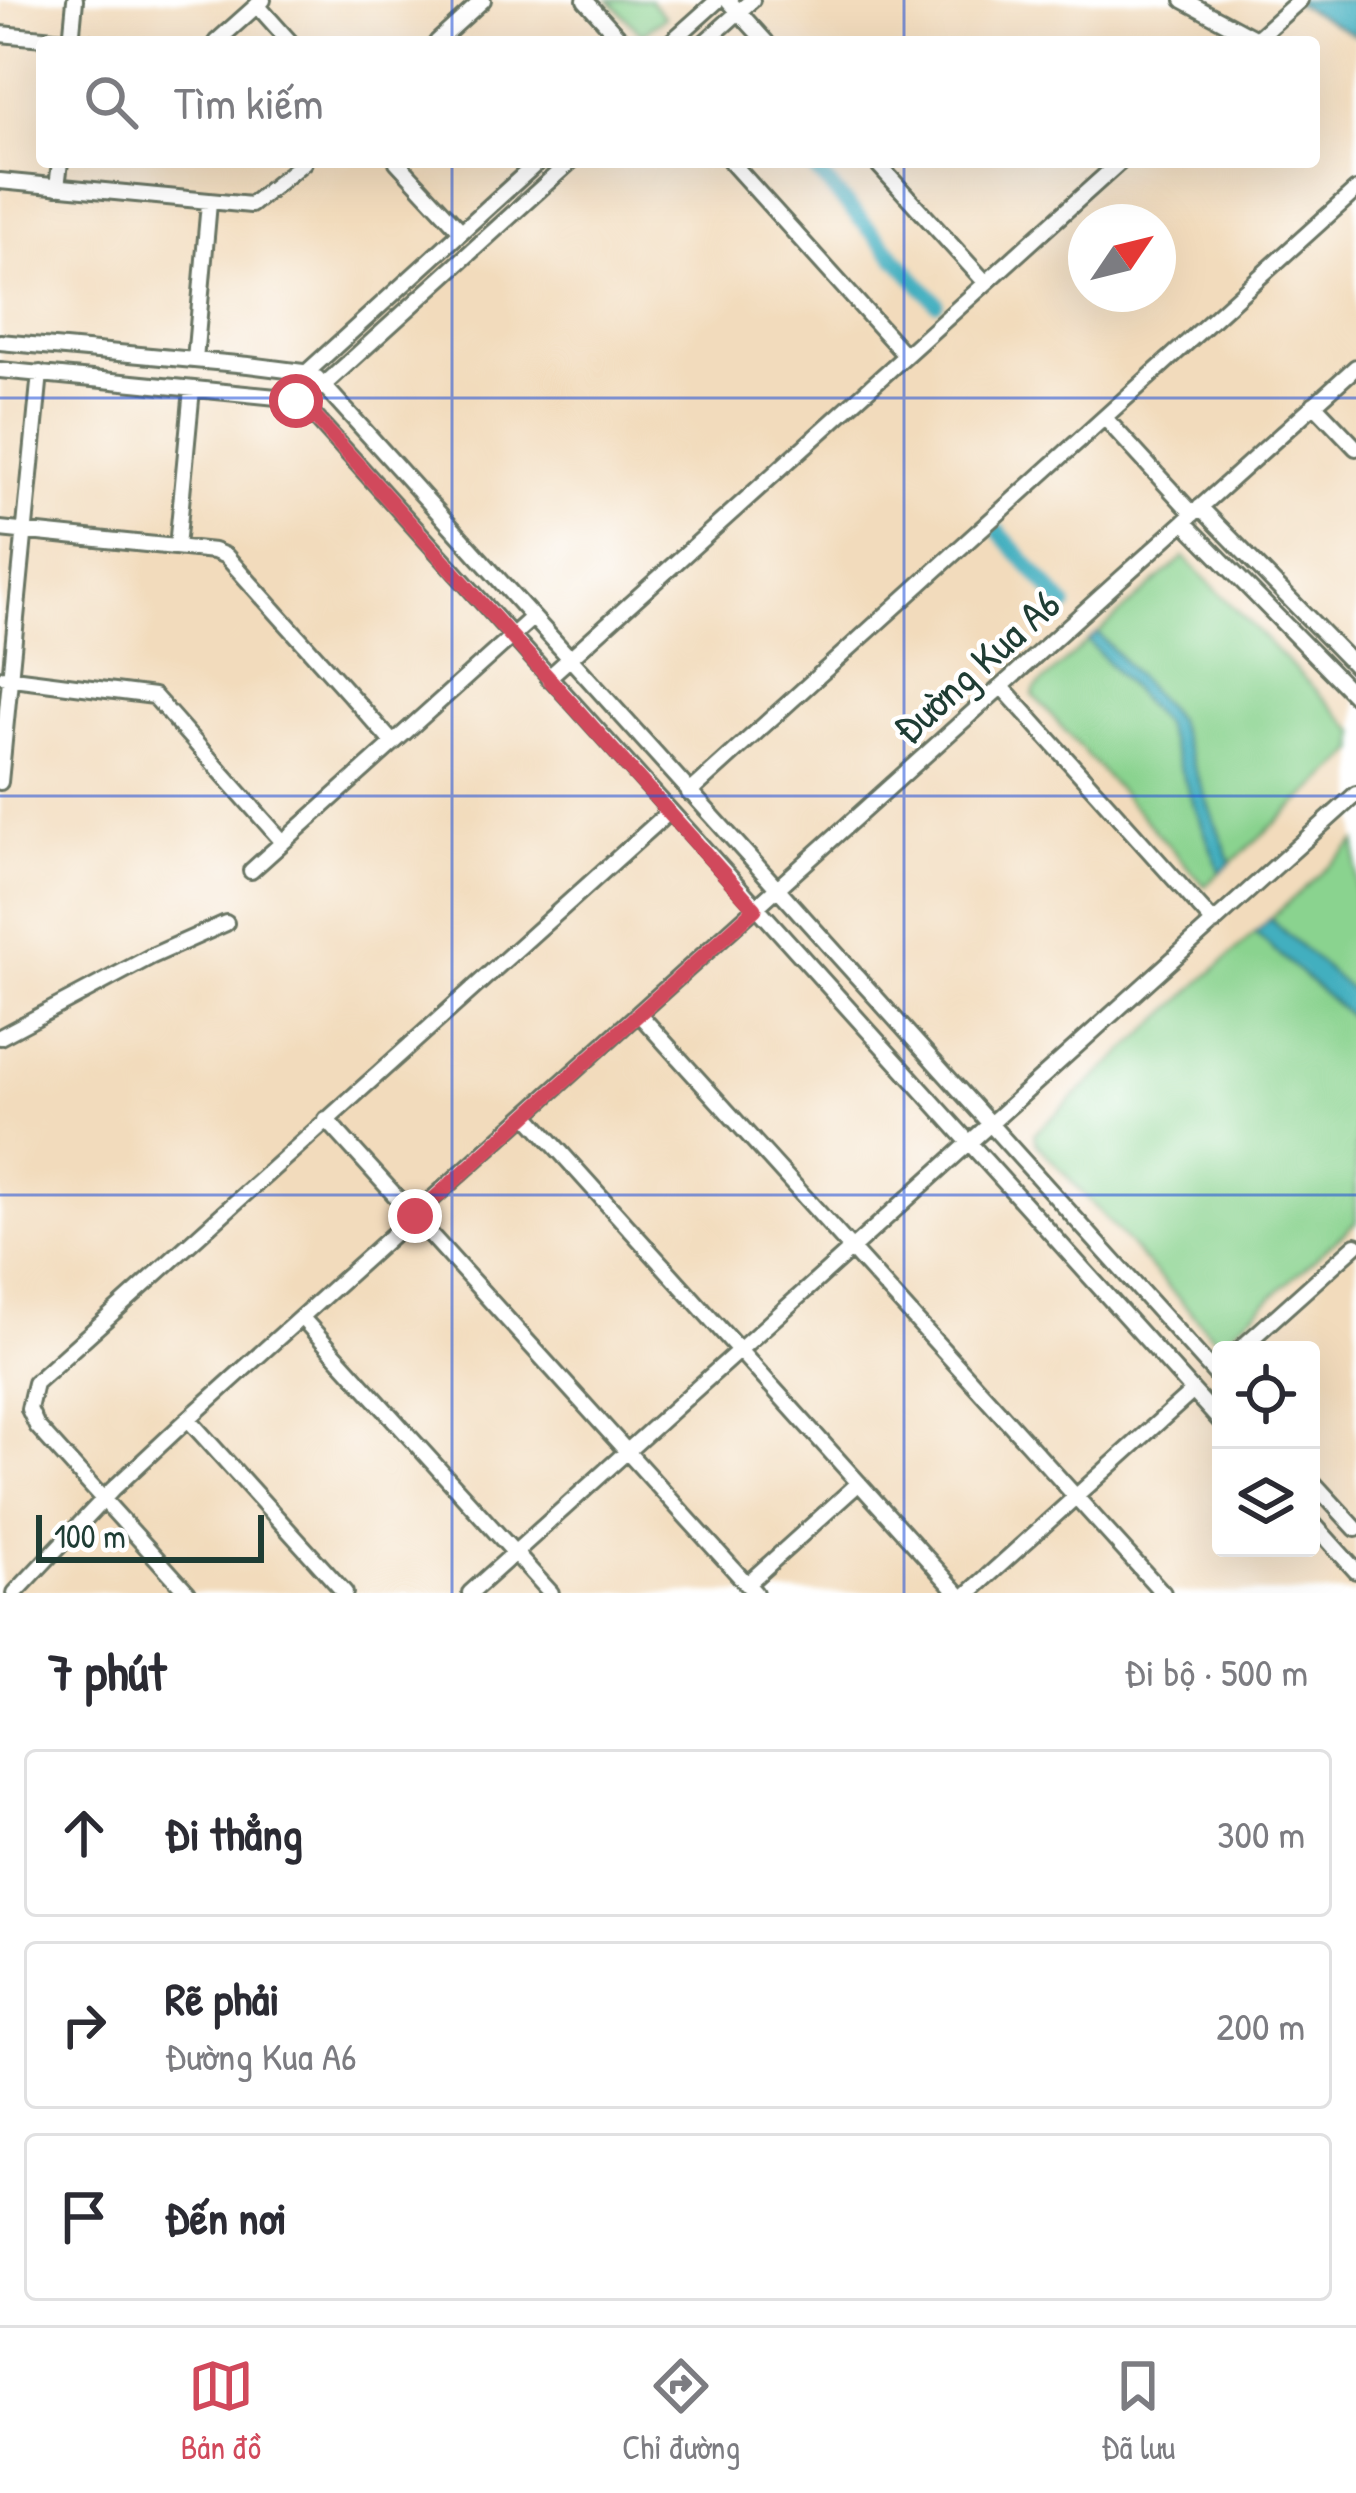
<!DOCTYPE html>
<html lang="vi">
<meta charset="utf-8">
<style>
body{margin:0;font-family:"Patrick Hand",sans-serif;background:#f2f2f3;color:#2b2b33}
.controls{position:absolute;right:36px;bottom:36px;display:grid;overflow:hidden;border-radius:12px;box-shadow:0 12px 48px #0002}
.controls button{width:108px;height:108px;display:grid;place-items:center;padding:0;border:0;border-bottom:3px solid #e1e1e2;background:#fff;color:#2b2b33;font:60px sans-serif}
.compass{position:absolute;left:1068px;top:204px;width:108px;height:108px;border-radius:50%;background:#fff;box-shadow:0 12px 48px #0002;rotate:55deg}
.scale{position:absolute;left:36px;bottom:30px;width:228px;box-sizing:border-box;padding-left:12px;border:6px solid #1f3d34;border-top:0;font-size:33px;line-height:42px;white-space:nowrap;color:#1f3d34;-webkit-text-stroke:9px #fff;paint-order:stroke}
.stop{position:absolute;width:36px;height:36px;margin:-27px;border:9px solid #d1495b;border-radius:50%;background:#fff}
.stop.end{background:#d1495b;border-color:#fff;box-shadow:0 3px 12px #0008}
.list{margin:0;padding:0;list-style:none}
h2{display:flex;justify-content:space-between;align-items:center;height:156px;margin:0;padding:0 48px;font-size:51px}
h2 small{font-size:39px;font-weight:400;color:#7c7c81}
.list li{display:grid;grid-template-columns:78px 1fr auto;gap:36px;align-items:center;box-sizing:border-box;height:168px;margin:0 24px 24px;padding:0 24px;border:3px solid #e1e1e2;border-radius:12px}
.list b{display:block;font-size:45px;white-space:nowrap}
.list p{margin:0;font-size:39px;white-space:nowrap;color:#7c7c81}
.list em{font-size:39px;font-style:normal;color:#7c7c81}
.icon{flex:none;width:66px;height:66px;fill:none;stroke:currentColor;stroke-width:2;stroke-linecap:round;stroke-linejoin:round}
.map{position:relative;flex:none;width:1356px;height:1593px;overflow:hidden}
.search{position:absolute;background:#fff;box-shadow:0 12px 48px #0002;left:36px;right:36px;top:36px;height:132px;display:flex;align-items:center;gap:30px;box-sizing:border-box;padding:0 42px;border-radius:12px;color:#7c7c81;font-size:45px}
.sheet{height:732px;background:#fff}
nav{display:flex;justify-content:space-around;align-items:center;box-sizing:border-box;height:168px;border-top:3px solid #e1e1e2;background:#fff;font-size:33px;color:#7c7c81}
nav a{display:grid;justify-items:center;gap:6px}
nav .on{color:#d1495b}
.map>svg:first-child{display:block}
.green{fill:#8ad38f;stroke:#548862;stroke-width:3}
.water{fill:#42afbf;stroke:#30767a;stroke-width:3}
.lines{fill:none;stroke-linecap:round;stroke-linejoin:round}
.canal{stroke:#42afbf;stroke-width:16}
.minor-casing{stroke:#697464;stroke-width:20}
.minor{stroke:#fff;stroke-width:14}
.route{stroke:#d1495b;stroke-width:15}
.grid{fill:none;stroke:#1d4ed8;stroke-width:3;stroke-opacity:0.55}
.labels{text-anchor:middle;stroke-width:9;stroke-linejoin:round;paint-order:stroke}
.street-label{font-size:42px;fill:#1f3d34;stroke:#fff}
</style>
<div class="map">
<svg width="1356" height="1593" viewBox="0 0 1356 1593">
<rect width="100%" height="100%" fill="#fff"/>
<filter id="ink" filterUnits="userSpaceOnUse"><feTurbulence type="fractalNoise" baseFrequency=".00833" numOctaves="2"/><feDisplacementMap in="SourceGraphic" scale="24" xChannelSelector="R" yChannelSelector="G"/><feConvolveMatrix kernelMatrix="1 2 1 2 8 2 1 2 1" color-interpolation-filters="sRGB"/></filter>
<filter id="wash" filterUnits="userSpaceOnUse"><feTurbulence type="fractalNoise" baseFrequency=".004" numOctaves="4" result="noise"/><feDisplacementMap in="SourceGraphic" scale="48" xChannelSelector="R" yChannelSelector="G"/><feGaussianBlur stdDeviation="2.7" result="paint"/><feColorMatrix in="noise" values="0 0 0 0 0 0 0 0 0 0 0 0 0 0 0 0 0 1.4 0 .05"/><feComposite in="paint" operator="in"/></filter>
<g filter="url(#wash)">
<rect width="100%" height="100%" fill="#f2dbbc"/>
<!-- green -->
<path class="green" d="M609 0H650L665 17 642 34Z
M1184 557 1356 731V751L1231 863 1175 718 1098 633Z
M1088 641 1163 724 1220 872 1205 886 1033 695 1035 689Z
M1356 842V995L1270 919Z
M1255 933 1356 1022V1222L1223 1340 1211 1334 1036 1142 1034 1134Z"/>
<!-- water -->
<path class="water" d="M1290 0H1356V36Z
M1098 633 1175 718 1231 863 1220 872 1163 724 1088 641Z
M1270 919 1356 995V1022L1255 933Z"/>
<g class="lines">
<!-- canal -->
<path class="canal" d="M808 162 936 302
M999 532 1065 606"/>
</g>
</g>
<g filter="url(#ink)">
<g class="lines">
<!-- minor casing -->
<g class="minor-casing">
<path id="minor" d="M585 0 623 42
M728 0 766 42
M1183 0 1256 39
M257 5 290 42
M0 34 87 42
M71 42 75 0
M216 42 263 0
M437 42 483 0
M671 42 718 0
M705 42 752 0
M1253 42 1300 0
M397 162 461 231
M731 162 905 355
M876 162 986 283
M0 181 251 205 304 162
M57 187 60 162
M0 342 248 365 303 372 317 378 1221 1380
M195 360 209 203
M0 370 287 398 308 409 1221 1422
M296 401 324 385 570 162
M296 401 306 373 538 162
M1314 404 1356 448
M1105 418 1193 514
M1200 507 1356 667
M1184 522 1356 697
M0 529 214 551 226 556 393 743
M177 547 192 389
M5 677 154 696 283 842
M548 678 1120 162
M1002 687 1214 923
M0 782 40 373
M689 793 1356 190
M251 871 532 618
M639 1014 1163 1593
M0 1037 152 956 226 923
M528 1116 958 1593
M326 1119 755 1593
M302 1318 551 1593
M1239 1350 1356 1245
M188 1419 345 1593
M1311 1480 1356 1529
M1311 1521 1356 1571
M747 1584 859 1483
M15 1593 113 1489 188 1419 1356 367
M188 1593 37 1426 29 1409 35 1383 669 812
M470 1593 1356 794
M969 1593 1193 1391"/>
</g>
<!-- minor -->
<use href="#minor" class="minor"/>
</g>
</g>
<g class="lines" filter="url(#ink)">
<!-- route -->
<path class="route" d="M296 401 308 409 755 909 415 1216"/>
</g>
<!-- grid -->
<path class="grid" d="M452 0V42M904 0V42M452 162V1593M904 162V1593M0 398H1356M0 796H1356M0 1195H1356"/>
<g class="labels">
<!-- street labels -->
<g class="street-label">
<text transform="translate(976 666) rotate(-42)" y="15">Đường Kua A6</text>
</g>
</g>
</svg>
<div class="controls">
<button><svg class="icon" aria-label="locate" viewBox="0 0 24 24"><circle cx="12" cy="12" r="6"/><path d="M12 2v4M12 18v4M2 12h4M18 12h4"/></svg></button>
<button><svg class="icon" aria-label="layers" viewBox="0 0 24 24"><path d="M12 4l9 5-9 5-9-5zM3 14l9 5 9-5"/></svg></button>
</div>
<svg class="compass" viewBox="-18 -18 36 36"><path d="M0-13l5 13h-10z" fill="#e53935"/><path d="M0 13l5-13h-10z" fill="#7c7c81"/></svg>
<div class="scale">100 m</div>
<div class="stop" style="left:296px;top:401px"></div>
<div class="stop end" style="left:415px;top:1216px"></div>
<div class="search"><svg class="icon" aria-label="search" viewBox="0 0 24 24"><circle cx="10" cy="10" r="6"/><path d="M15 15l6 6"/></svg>Tìm kiếm</div>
</div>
<section class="sheet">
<h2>7 phút<small>Đi bộ · 500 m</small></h2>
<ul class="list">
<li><svg class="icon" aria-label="ahead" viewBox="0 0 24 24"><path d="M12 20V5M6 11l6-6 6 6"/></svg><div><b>Đi thẳng</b></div><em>300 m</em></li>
<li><svg class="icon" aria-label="right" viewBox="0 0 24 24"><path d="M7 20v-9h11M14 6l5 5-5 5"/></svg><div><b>Rẽ phải</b><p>Đường Kua A6</p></div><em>200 m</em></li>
<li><svg class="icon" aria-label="arrive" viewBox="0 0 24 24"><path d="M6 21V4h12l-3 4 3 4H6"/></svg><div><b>Đến nơi</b></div></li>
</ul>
</section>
<nav>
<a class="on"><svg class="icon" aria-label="map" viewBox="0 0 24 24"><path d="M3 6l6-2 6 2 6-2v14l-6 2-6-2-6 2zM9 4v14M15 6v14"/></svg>Bản đồ</a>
<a><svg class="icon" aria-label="directions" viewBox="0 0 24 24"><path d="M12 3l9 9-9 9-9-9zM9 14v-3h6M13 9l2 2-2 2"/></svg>Chỉ đường</a>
<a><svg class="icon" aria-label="saved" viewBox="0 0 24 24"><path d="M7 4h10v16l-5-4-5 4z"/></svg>Đã lưu</a>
</nav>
